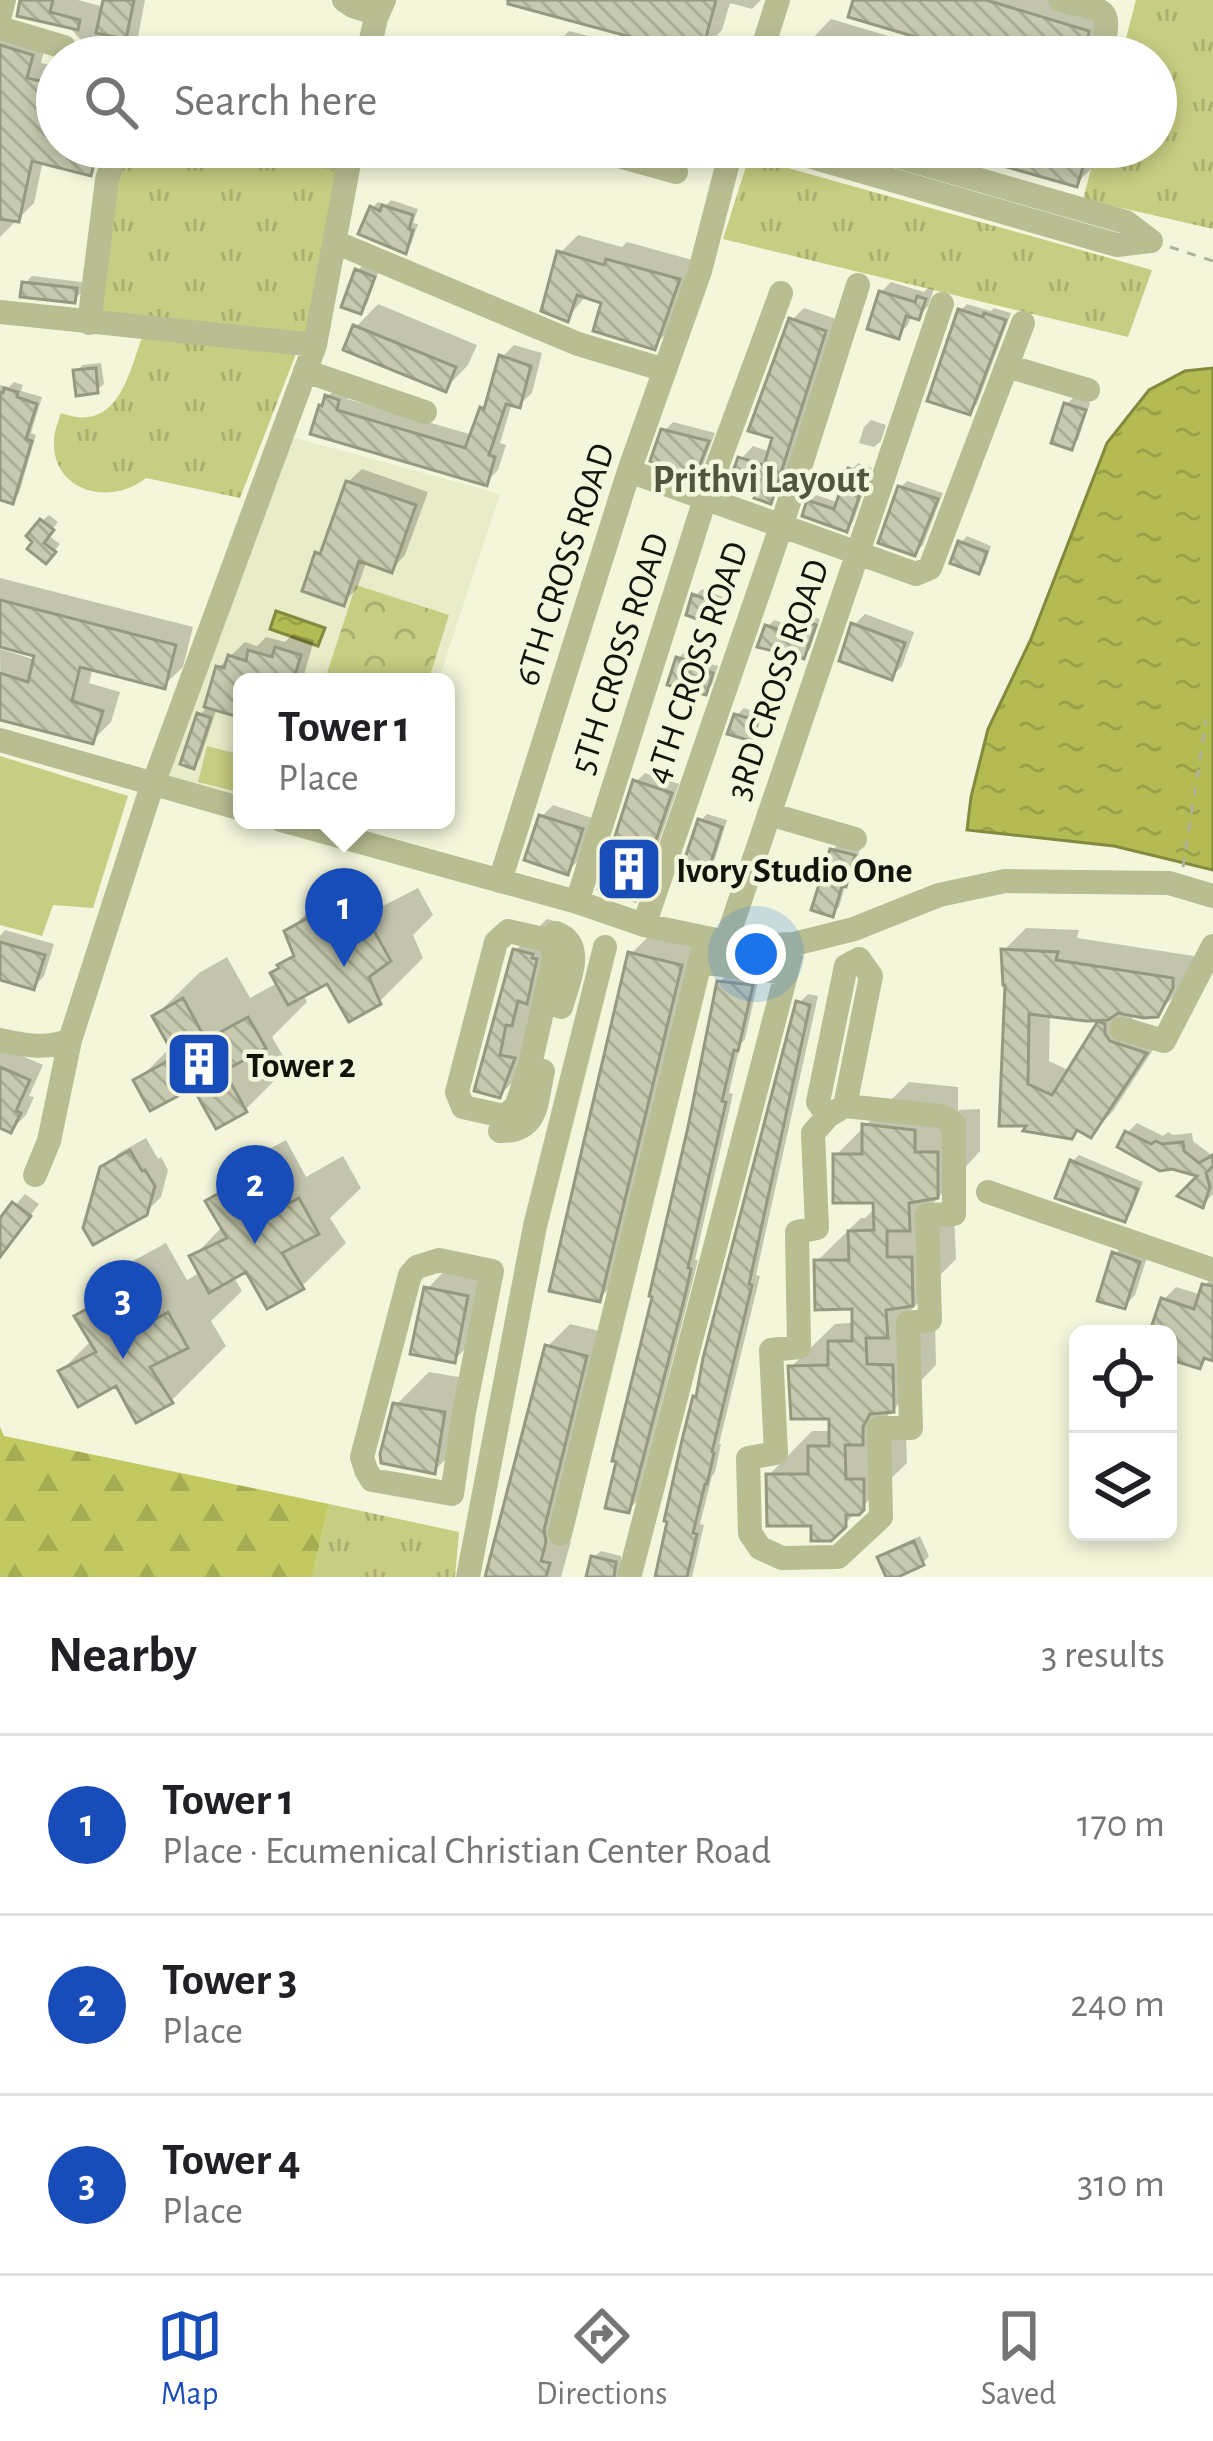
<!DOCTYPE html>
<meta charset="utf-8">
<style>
body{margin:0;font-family:"Alegreya Sans",sans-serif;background:#f2f2f2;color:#202124}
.controls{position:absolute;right:36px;bottom:36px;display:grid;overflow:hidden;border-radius:18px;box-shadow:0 6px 18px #0003}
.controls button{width:108px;height:108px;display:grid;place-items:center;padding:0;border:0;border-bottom:3px solid #e0e0e0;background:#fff;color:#202124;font:60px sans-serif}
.you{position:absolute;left:756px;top:954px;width:42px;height:42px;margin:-30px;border:9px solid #fff;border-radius:50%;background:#1a73e8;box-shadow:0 0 0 18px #1a73e833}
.badge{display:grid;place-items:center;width:78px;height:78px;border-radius:50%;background:#184cb8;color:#fff;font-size:39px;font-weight:700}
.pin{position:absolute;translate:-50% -99px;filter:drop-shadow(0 3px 6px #0008)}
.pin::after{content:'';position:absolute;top:63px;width:42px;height:36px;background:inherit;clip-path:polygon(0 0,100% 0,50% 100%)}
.popup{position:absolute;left:233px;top:673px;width:222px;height:156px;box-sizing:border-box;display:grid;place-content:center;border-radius:18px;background:#fff;filter:drop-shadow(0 3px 9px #0005);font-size:39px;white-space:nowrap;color:#757577}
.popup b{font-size:45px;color:#202124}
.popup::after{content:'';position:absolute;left:50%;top:100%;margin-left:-24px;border:24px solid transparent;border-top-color:#fff}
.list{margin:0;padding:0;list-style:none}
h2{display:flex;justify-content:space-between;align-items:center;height:156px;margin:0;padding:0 48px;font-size:51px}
h2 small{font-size:39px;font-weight:400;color:#757577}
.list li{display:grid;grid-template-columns:78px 1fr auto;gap:36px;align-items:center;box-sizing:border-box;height:180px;padding:0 48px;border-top:3px solid #e0e0e0}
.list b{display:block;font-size:45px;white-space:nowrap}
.list p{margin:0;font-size:39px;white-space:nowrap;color:#757577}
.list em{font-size:39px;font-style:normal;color:#757577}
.icon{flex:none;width:66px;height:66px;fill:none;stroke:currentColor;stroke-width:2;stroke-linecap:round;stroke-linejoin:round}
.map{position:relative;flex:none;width:1213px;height:1577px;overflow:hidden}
.search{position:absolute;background:#fff;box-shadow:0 6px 18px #0003;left:36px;right:36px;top:36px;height:132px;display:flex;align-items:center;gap:30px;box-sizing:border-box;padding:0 42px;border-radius:66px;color:#757577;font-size:45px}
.sheet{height:696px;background:#fff}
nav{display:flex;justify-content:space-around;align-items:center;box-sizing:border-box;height:168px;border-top:3px solid #e0e0e0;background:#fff;font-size:33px;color:#757577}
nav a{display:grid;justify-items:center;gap:6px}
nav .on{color:#184cb8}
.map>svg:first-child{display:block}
.built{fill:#e8ecc8}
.grass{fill:url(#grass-tufts)}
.forest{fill:url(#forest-firs)}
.park{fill:url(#park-crowns)}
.garden{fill:#c7cd82}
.water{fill:url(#water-ripples);stroke:#83893d;stroke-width:3}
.shadow{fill:#0003;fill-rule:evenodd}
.building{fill:url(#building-back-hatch);stroke:#96997f;stroke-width:3}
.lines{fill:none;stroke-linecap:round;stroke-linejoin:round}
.path{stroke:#afb29b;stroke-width:3;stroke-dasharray:9 9;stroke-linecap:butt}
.minor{stroke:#b8bd92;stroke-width:24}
.labels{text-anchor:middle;stroke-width:9;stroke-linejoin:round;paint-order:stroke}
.street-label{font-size:36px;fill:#12130a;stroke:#f3f6da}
.poi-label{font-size:36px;font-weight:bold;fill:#12130a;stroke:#f3f6da;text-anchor:start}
.neighbourhood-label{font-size:39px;font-weight:bold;fill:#52553d;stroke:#f3f6da}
</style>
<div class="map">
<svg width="1213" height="1577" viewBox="0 0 1213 1577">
<defs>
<pattern id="grass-tufts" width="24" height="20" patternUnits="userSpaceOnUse" patternTransform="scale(3)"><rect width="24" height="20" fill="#c7cd82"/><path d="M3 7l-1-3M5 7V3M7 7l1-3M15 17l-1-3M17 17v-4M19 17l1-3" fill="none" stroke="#aaaf6f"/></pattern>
<pattern id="forest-firs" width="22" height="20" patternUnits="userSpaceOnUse" patternTransform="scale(3)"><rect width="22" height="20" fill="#c1c960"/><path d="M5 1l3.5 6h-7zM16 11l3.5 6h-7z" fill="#a5ac52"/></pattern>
<pattern id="park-crowns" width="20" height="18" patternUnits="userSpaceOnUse" patternTransform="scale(3)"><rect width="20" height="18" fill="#c7cd82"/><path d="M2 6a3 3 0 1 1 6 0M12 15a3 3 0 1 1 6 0" fill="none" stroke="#aaaf6f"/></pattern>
<pattern id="water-ripples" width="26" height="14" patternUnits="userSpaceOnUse" patternTransform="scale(3)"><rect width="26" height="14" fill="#b4bb53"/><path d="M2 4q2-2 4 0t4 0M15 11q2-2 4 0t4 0" fill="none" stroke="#9aa047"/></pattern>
<pattern id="building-back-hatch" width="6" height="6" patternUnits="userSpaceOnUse" patternTransform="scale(3)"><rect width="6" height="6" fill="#c7caaf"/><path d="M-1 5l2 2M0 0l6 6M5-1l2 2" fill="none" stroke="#aaad95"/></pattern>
</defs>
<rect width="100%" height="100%" fill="#f3f6da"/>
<!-- built -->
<path class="built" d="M292 437 500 494 438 682H242V798L169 777Z"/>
<!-- grass -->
<path class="grass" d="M1136 0H1213V229L1083 199 1097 147H1156V57H1121Z
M123 147H239L340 170 308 337 99 312Z
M749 157 1152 270 1128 337 723 239Z
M143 335 297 351 240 498 146 478C112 506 52 493 54 441 54 432 58 422 61 413 118 434 128 375 143 335Z
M329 1504 459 1532 455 1577H312Z"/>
<!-- forest -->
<path class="forest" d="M0 1427 4 1436 329 1504 312 1577H0Z"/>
<!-- park -->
<path class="park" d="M356 585 449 615 428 682H324Z"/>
<!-- garden -->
<path class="garden" d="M207 746 242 755V793L198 782Z
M0 756 128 796 93 908 53 905 42 936 0 925Z"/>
<!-- water -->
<path class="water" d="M1213 368V870L1114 846 967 830 971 797 988 729 1031 639 1107 443 1149 390 1185 371Z
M276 611 325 628 318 646 270 629Z"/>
<!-- shadow -->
<path class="shadow" d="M23 0H78L104 7 105 0H145L137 42 214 57H79L83 42 70 28 20 14Z
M504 0H761L752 9 730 3 722 30 700 53Z
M856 0H1082L1110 8 1097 57H993Z
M0 16 47 39 41 63 57 66V147H109L106 156 90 172 43 161 34 203 0 237Z
M831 19 939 51 937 57H804L809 42Z
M569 31 661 55V57H551L554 46Z
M970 147H1103L1099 161 1076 184Z
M391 200 418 209 413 223 418 224 411 244 405 250 372 208 378 202 386 205Z
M578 235 622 247 627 242 696 261 672 328 654 346 605 301 587 295 567 318 560 253Z
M364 264 379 270 367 304 361 311 357 271Z
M32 276 82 282 81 293 74 300 25 283Z
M891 282 924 292 929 287 934 289 928 306 918 316 912 314 908 325 898 335 881 292Z
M378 304 477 345 468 365 446 388 356 327Z
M967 304 991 311 994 308 1011 313 977 404 970 412 960 311Z
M804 308 836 319 782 489 770 501 763 477 741 459 753 446 771 452 792 320Z
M514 345 542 353 532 393 519 405 512 403 500 443 506 445 498 470 486 482 314 432 327 397 340 385 350 388 347 399 473 435 483 409 489 403 502 357Z
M101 363 104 384 97 390 76 371 83 365Z
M14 382 23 385 21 391 42 397 31 433 36 435 19 493 12 500 0 496V385L9 387Z
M1074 397 1090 403 1078 440 1071 446 1067 404Z
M871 420 886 425 881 441 874 447 859 443 864 427Z
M673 422 715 433 703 465 695 474 664 431Z
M858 463 872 468 853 522 847 528 809 502 816 495 840 503 851 470Z
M362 469 428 492 405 555 392 569 367 560 357 589 343 602 318 554 326 546 348 482Z
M907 481 943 493 923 545 916 552 901 487Z
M49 515 58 522 48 535 60 544 52 554 31 548 42 521Z
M967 536 991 546 985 564 978 571 960 543Z
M0 578 193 627 183 667 164 685 93 667 89 683 120 692 111 722 92 741 1 717 0 649 36 660 38 653 0 644Z
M702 589 723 597 717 614 710 621 695 596Z
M805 614 820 619 810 649 804 655 767 627 774 620 796 627Z
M865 614 914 632 902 666 891 677 854 625Z
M293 634 314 640 302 682H242V715L217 708 200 759 193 766 200 715 207 707 219 667 245 642 257 646 266 637 285 642Z
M685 651 706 658 704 662 718 666 712 685 705 692 679 658Z
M744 708 762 714 757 731 751 738 737 715Z
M645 773 679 784 643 888 634 897 636 782Z
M553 805 592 818 578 861 568 871 542 816Z
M707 814 727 820 715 859 708 865 700 821Z
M354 820H396L387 829Z
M839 844 860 849 852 877 846 883 839 907 832 914V850Z
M361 872 381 907 418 888 433 915 413 935 423 958 379 1002 328 979 303 994 307 1002 272 1037 289 1066 245 1110 194 1084 137 1081 172 1046 155 1016 199 973 227 957 250 998 279 982 274 973 296 951 288 932 331 888Z
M547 919 562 923 532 1062 501 1094 479 1090 515 951Z
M1026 928 1079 930 1077 938 1194 956V962L1180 991 1156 1014 1128 1012 1133 1019 1166 1030 1113 1111 1091 1134 1078 1128H1027L1004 950ZM1050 1013 1106 1017 1070 1071 1049 1061Z
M5 930 54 944 44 976 33 987 0 977V936Z
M654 931 703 942 621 1276 599 1299 631 954Z
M728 973 759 977 745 1039 740 1045 729 1093 733 1094 695 1260H698L637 1501 628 1510 656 1294 720 982Z
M808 994 818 996 756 1275 760 1276 719 1444H721L715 1472 712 1476 700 1524 704 1525 692 1577H656L799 1003Z
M0 1046 43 1065 29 1096 34 1097 26 1115 11 1130 0 1125Z
M909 1082 958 1087V1110L980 1109V1151L930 1207 954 1214 956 1259 930 1285V1291L909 1312 935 1322 936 1365 888 1415 889 1436 906 1437 907 1463 830 1538 769 1475 812 1431H827L832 1426V1416L791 1367 835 1324 850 1323 855 1319V1306L817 1261 861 1218H865L876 1207 836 1155Z
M1137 1123 1163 1136 1168 1132 1173 1135 1192 1133 1193 1141 1210 1154 1213 1153V1194L1203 1205V1174L1127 1133Z
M146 1138 158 1159 161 1157 168 1170 161 1197 145 1213 103 1168 119 1153Z
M286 1140 306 1177 343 1156 361 1188 330 1218 346 1243 302 1286 248 1268 233 1276 242 1291 211 1321 226 1346 171 1401 117 1382 61 1371 92 1340 78 1317 133 1261 166 1243 187 1280 201 1272 193 1257 223 1226 209 1202 252 1158Z
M1079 1155 1143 1182 1131 1212 1124 1219 1072 1162Z
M25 1194 39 1204 0 1255V1223Z
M1126 1243 1149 1251 1135 1295 1124 1306 1115 1254Z
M459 1256 499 1264 487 1327 454 1360 427 1289Z
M1213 1277V1358L1209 1357 1200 1366 1168 1357 1163 1300 1176 1287 1202 1295 1205 1285Z
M570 1324 608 1333 562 1539 571 1541 561 1577H489L547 1347Z
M429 1372 476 1380 467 1438 434 1471 396 1405Z
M920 1536 929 1556 923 1563 889 1577 880 1557 887 1551Z
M601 1551 621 1556V1577H597L594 1557Z"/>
<!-- building -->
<path class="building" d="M20 0H53L50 12 80 20 78 30 17 16Z
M103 0H134L126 39 96 33Z
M508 0H716L701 56 508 4Z
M853 0H986L1089 31 1088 37 1083 57H983L848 17Z
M806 40 851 53V57H801Z
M0 45 33 55 27 78 57 85V147H98L91 176 32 161 19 222 0 219Z
M951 147H1089L1077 187 951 151Z
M382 205 413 215 409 229 413 230 406 254 358 234 370 206 380 211Z
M557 251 604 265 606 259 680 279 655 350 593 331 601 303 577 295 568 322 541 311Z
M355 269 375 277 361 314 341 307Z
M22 282 77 288 75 303 20 297Z
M879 291 915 302 917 296 926 299 919 320 906 316 899 339 867 329Z
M958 309 983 317 984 313 1006 320 970 415 927 401Z
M789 318 826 331 771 504 754 498 760 479 733 471 738 457 764 465 772 438 748 431Z
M353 325 456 367 446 392 343 350Z
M499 355 531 366 520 408 506 404 489 455 495 457 487 486 310 434 319 405 322 406 325 395 339 400 337 410 465 448 480 407 484 409Z
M96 368 98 393 76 396 73 370Z
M4 388 18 392 17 397 37 404 26 439 32 441 13 504 0 500V392L3 393Z
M1064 403 1086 410 1072 450 1051 443Z
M661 429 709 441 695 477 650 461Z
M848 468 867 474 847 532 802 516 807 500 834 509Z
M346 481 416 505 392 573 359 561 344 606 302 591 315 552 320 554Z
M898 486 938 499 915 556 878 543Z
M40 519 54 530 44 543 56 552 46 564 27 549 32 542 26 536Z
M958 541 987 552 979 574 950 563Z
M692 594 719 604 711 624 686 615Z
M0 600 176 645 165 689 80 667 72 701 103 711 93 744 0 720V673L28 682 34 656 0 647Z
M796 619 816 625 804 659 757 647 765 625 791 634Z
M851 623 905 643 892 680 839 661Z
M275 647 301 655 293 682H242V718L204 707 216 666 224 668 228 655 246 661 248 650 272 657Z
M676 657 701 665 700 669 713 673 706 695 667 685Z
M197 713 211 718 194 769 180 764Z
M734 714 758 721 751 741 727 734Z
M633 780 672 793 635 901 598 889Z
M539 815 583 829 568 875 524 860Z
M698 819 722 827 709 869 684 861Z
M830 849 855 855 846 887 842 886 833 917 811 910Z
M317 913 337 949 373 929 391 961 369 977 381 1004 349 1022 327 984 288 1005 270 973 279 968 277 965 294 956 284 931Z
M0 942 45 955 34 990 0 980Z
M513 949 533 954 532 958 537 959 527 1004 518 1001 512 1026 506 1025 500 1055 515 1058 500 1098 474 1091Z
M1001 949 1058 952 1056 960 1173 978V988L1158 1017 1143 1018 1118 1013 1108 1020 1086 1021 1029 1014 1028 1084 1052 1095 1098 1021 1105 1024V1034L1110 1041 1147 1053 1091 1138 1077 1130 1072 1139 1023 1131 1026 1126H999L1005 985H1003Z
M628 952 682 965 600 1302 549 1291Z
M717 981 753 985 738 1051 734 1050 722 1101 726 1102 688 1268 691 1269 683 1304 629 1513 605 1508 616 1462 612 1461 652 1297 649 1296 688 1127Z
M183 998 206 1040 248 1017 266 1048 224 1071 247 1112 216 1129 193 1088 150 1111 133 1080 175 1057 152 1016Z
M796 1001 810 1005 749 1284 752 1285 712 1452 714 1453 707 1484H705L693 1533 697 1534 687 1577H655L667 1522 664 1521 682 1440 693 1396 696 1397 703 1358Z
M0 1067 30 1080 16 1111 21 1113 11 1133 0 1128Z
M862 1124 915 1130V1152H938V1198L909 1203 910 1231H887V1257H912L913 1306 886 1310 888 1338H866L867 1364 893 1365 894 1412 870 1414 863 1427V1445H845L846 1479H864V1510L859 1515H846V1527L831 1541H811V1526H767L766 1474H808V1446H829V1419H791L788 1366 828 1365V1341H852V1309L815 1310 814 1260H849L848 1231 874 1230 873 1203H833V1154H862Z
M1125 1131 1151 1144 1156 1141 1162 1144 1183 1142 1184 1151 1199 1163 1213 1155V1166L1206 1173 1210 1187 1203 1208 1177 1196 1197 1176 1172 1169 1160 1171 1117 1147Z
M130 1150 142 1171 145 1170 155 1186 147 1215 93 1245 83 1228 100 1167Z
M1070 1160 1138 1189 1125 1222 1055 1198Z
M241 1181 262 1218 299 1198 319 1234 282 1253 304 1289 267 1309 246 1272 209 1293 189 1256 227 1238 205 1201Z
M12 1202 31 1216 0 1257V1218Z
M1112 1252 1140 1262 1125 1309 1097 1301Z
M1202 1284 1213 1286V1361L1204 1358 1200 1369 1168 1359V1334H1149L1161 1298 1194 1309Z
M424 1287 468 1296 455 1363 410 1354Z
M110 1296 131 1333 168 1312 188 1348 150 1367 173 1403 136 1423 116 1386 78 1407 58 1371 96 1352 74 1316Z
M545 1345 587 1356 544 1530 546 1542 541 1561 550 1563 546 1577H485Z
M393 1403 445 1412 435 1474 381 1463 380 1454Z
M914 1541 924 1565 898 1577H886L877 1557Z
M591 1556 616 1562 614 1577H586Z"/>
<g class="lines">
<!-- path -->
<path class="path" d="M1170 247 1213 261
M1183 867 1206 720"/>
<!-- minor -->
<path class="minor" d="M344 0 353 6 378 14
M1060 0C1109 12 1112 5 1101 57
M0 15 4 0
M0 28 64 47
M367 57 376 18 384 0
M760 57 778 0
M284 147 350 162
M586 147 676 172
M777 147 1117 245 1151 241
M865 147 1126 222 1151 241
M335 242 578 344 665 370
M0 312 315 345
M89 323 107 180 117 147
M1007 366 1088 390
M305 371 425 412
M629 471 916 574 930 568 1023 323
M0 740 242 809
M769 814 855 839
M281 820 577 902 644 925 726 942 767 945 794 944 854 929 939 895 1005 881 1169 883 1213 896
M500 881 629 471 700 271 732 147
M577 902 705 499 781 293
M644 925 783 521 858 285
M508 931 547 940 555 955 529 1069 516 1107 504 1116 463 1107 457 1092 496 942Z
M556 933C587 945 568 982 561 1007
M726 942 942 304
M700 962 786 973
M1121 1029 1164 1041 1213 946
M0 1040C24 1045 47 1050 70 1040L147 801 315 345 352 147
M845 1106 942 1116 954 1124V1214L927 1215 930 1320 908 1323 911 1428H879L881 1517 838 1557 782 1558 760 1548 750 1533 748 1458 776 1453 771 1350 799 1347 797 1232 817 1228 813 1133 828 1116Z
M828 1116 818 1102 846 966 859 959 871 976 845 1106
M500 1131C539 1132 536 1101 543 1071
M35 1175 49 1141 70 1040
M988 1192 1213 1270
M439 1260 492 1271 464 1412 452 1494 372 1480 366 1470 362 1457 410 1275 417 1267Z
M560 1534 706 938
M630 1574 794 944
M468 1577 535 1226 605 947"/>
</g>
<!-- icons -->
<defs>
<g id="building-square" transform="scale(3.45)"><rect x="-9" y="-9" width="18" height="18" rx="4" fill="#184cb8" stroke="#f3f6da"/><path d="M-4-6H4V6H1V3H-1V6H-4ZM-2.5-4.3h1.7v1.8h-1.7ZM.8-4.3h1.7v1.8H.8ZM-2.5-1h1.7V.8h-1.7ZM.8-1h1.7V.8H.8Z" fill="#fff"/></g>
</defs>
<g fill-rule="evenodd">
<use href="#building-square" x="629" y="869"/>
<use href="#building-square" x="199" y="1064"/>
</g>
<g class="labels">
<!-- street labels -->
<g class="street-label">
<text transform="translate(563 564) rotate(-72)" y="13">6TH CROSS ROAD</text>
<text transform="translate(618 653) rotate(-72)" y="13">5TH CROSS ROAD</text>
<text transform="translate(695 662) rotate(-71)" y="13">4TH CROSS ROAD</text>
<text transform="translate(776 679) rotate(-71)" y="13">3RD CROSS ROAD</text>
</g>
<!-- poi labels -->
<g class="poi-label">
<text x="676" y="882">Ivory Studio One</text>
<text x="246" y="1077">Tower 2</text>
</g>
<!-- neighbourhood labels -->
<g class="neighbourhood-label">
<text x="761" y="492">Prithvi Layout</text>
</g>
</g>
</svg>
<div class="controls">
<button><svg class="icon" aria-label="locate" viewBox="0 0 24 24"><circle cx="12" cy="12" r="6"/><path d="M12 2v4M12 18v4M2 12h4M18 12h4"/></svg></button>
<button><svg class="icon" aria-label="layers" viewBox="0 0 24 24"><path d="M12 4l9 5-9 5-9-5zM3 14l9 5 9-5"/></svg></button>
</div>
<div class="you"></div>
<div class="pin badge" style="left:344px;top:967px">1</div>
<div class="popup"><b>Tower 1</b>Place</div>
<div class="pin badge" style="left:255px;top:1244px">2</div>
<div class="pin badge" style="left:123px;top:1359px">3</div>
<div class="search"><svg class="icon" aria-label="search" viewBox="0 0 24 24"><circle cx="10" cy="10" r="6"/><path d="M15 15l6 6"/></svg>Search here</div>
</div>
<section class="sheet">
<h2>Nearby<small>3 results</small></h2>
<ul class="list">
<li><span class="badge">1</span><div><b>Tower 1</b><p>Place · Ecumenical Christian Center Road</p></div><em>170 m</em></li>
<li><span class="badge">2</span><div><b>Tower 3</b><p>Place</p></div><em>240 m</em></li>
<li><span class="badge">3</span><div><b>Tower 4</b><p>Place</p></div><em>310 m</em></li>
</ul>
</section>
<nav>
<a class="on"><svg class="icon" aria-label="map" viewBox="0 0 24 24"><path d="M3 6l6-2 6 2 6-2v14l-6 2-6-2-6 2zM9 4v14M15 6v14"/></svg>Map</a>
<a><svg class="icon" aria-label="directions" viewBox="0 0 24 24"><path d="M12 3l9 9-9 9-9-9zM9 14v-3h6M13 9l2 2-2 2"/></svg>Directions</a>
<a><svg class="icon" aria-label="saved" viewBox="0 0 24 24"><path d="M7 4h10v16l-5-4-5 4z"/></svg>Saved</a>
</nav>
